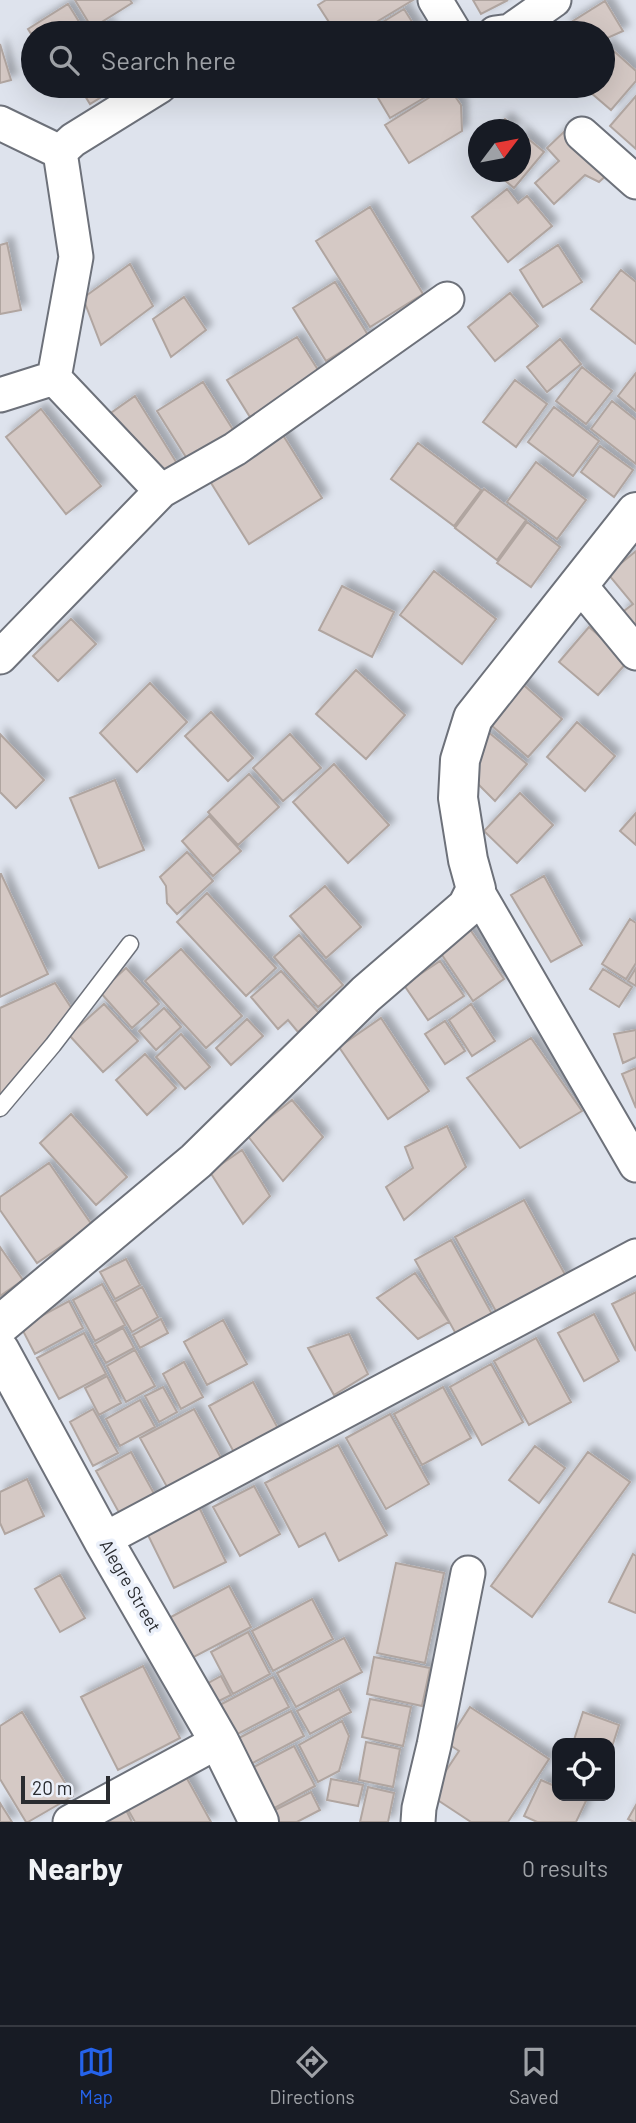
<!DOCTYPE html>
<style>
body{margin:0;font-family:Barlow,sans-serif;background:#20242c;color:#f1f3f6}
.controls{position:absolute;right:21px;bottom:21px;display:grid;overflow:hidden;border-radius:14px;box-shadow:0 7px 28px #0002}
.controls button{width:63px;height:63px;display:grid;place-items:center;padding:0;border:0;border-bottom:2px solid #363941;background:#171b24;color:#f1f3f6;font:35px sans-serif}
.compass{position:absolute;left:468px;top:119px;width:63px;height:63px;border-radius:50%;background:#171b24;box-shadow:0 7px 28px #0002;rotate:58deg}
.scale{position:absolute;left:21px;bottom:18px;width:89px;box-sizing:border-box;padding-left:7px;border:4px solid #2a2c30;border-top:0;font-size:19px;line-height:24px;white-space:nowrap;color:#2a2c30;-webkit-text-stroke:5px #ebf0fa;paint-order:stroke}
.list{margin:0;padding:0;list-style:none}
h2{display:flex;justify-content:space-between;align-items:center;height:91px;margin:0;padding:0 28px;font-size:30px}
h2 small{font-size:23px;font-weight:400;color:#9ea1a6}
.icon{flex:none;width:38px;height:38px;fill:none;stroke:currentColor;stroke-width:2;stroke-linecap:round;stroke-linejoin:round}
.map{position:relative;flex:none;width:636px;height:1822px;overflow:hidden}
.search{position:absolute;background:#171b24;box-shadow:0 7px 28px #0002;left:21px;right:21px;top:21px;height:77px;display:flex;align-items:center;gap:18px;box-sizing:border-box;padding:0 24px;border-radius:38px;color:#9ea1a6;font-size:26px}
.sheet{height:203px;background:#171b24}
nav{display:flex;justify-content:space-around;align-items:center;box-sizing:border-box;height:98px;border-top:2px solid #363941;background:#171b24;font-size:19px;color:#9ea1a6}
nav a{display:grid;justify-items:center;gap:4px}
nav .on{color:#2563eb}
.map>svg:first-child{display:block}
.building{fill:#d5c9c5;stroke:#b0a5a0;stroke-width:2;filter:url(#shadow)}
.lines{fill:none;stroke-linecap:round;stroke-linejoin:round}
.lane-casing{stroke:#6d717a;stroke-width:19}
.street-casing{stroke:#6d717a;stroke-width:37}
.secondary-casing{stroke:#6d717a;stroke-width:42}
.lane{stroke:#fff;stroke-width:16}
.street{stroke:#fff;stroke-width:33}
.secondary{stroke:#fff;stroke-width:38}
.labels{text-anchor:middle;stroke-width:7;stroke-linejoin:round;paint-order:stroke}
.street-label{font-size:18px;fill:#2a2c30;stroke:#ebf0fa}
</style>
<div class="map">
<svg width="636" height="1822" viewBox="0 0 636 1822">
<defs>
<filter id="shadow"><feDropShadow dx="6" dy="-6" stdDeviation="3.5" flood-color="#0004"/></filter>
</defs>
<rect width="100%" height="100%" fill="#dee3ed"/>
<!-- building -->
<path class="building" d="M75 0H130L132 3 92 28Z
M326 0H413L358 33H336L318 5Z
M473 0H508L481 14Z
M605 1 623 31 603 40V33H570L565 26Z
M68 4 86 33H33V37L28 29Z
M404 9 419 33H365Z
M107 25 112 33H93Z
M0 44 11 80 0 83Z
M606 44 636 71V81L611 110 583 86H603V48Z
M79 86H119L90 104Z
M371 86H444L390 118Z
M448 86 461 105 462 131 409 163 385 125Z
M636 96V149L610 126Z
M505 119 517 130H496Z
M568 128 610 172 599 182 585 175 554 204 535 183 559 161 547 148Z
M520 132 544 152 514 188 495 172H520Z
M507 189 518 203 527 196 552 226 508 262 472 217Z
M370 207 423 294 370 327 316 241Z
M7 243 21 310 0 314V245Z
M558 245 582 282 543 307 520 270Z
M130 264 153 306 101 345 83 298Z
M621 270 636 282V344L591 309Z
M335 282 368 335 326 361 293 308Z
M510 293 538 326 495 361 468 327Z
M184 297 206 330 171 357 153 319Z
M297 337 320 373 250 417 227 380Z
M560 339 581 364 547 392 527 367Z
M582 367 612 391 586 424 556 401Z
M636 373V411L618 396Z
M515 380 547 404 516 447 483 422Z
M203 382 237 436 191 465 157 411Z
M135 396 178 465 157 476 108 415Z
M612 401 636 420V464L591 429Z
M554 407 599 441 573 476 528 442Z
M41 409 101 486 66 514 6 437Z
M281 432 322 498 249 544 208 478Z
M418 443 481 490 454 526 391 479Z
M600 446 633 470 614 497 581 472Z
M536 462 586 500 557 539 507 502Z
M484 489 526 520 497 560 455 528Z
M527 522 560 547 531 587 497 563Z
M636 551V634L620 614 633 604 608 574Z
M434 571 496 619 462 664 400 615Z
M342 586 394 612 372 657 319 630Z
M71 619 96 644 58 681 33 656Z
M589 627 628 661 598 695 559 662Z
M356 670 405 715 366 759 316 714Z
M518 680 562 719 528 757 484 719Z
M150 683 187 722 137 772 100 733Z
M211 712 253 758 228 781 185 736Z
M577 722 615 756 585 791 547 757Z
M487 731 527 764 495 801 465 771Z
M0 734 44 780 16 808 0 792Z
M290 734 321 768 283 801 253 768Z
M334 764 389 825 348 863 293 802Z
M249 774 279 807 238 845 208 812Z
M115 780 144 850 99 868 70 798Z
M520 793 553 825 517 863 484 831Z
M636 813V845L620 831Z
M209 816 241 851 213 876 182 841Z
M187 852 213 881 177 914 167 903 166 886 160 877Z
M1 874 48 974 0 997V874Z
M544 876 582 945 551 962 511 895Z
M325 886 361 927 326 958 290 916Z
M207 893 276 968 246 996 177 922Z
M630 919 636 923V963L626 979 602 964Z
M467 925 504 979 473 1001 436 946Z
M299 935 343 985 318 1007 274 957Z
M181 949 242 1016 206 1048 145 981Z
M440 961 464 996 428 1020 404 985Z
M126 968 159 1004 132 1028 100 992Z
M636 968V986L628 981Z
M603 969 632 987 619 1007 590 989Z
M281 971 319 1013 298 1032 288 1020 278 1029 251 997Z
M55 983 72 1009 0 1095V1008Z
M104 1004 138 1041 103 1072 69 1035Z
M471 1004 495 1041 472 1056 449 1020Z
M164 1008 181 1027 156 1050 139 1031Z
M381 1018 429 1091 388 1119 339 1047Z
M247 1019 263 1036 231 1065 216 1048Z
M445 1021 465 1051 445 1064 425 1034Z
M636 1030V1057L623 1063 614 1034Z
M181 1034 210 1067 185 1089 156 1057Z
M531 1038 582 1111 520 1148 467 1078Z
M145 1054 176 1088 147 1115 116 1080Z
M636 1068V1108L622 1074Z
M292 1100 323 1137 283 1181 247 1135Z
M71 1114 127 1177 96 1205 40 1143Z
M447 1126 466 1167 404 1220 386 1187 413 1168 405 1147Z
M242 1150 270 1196 243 1224 210 1172Z
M49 1163 92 1225 37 1263 0 1210V1197Z
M524 1200 567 1278 498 1315 455 1237Z
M451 1240 492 1314 456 1334 415 1260Z
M0 1247 23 1280 0 1296Z
M126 1259 140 1285 115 1299 100 1272Z
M415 1273 449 1322 418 1339 377 1298Z
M102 1284 125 1325 95 1341 73 1300Z
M142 1287 158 1317 132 1332 115 1302Z
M636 1292V1351L612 1304Z
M69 1301 83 1328 35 1354 21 1327Z
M594 1314 619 1361 584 1381 558 1333Z
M161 1319 168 1333 140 1348 133 1335Z
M223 1320 247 1364 207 1385 184 1342Z
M123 1328 134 1348 106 1363 95 1344Z
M84 1333 106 1374 59 1399 37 1358Z
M349 1334 368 1374 334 1395 308 1348Z
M536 1338 571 1402 529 1425 494 1361Z
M135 1350 155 1386 126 1402 107 1366Z
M184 1362 203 1397 181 1409 163 1374Z
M491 1364 523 1422 482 1445 450 1387Z
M107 1376 121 1403 99 1415 85 1388Z
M253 1382 281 1434 237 1458 209 1406Z
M163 1387 177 1412 159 1422 145 1396Z
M443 1387 471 1438 422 1465 394 1414Z
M140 1400 155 1427 120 1446 106 1419Z
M93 1409 118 1453 93 1466 70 1422Z
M194 1409 226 1467 172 1496 140 1438Z
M390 1414 429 1484 386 1509 346 1438Z
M338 1445 387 1535 339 1561 325 1533 299 1547 265 1483Z
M535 1446 565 1468 539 1503 509 1480Z
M131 1452 157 1499 122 1518 96 1471Z
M588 1452 630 1482 532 1617 491 1586Z
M27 1479 44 1516 5 1534 0 1523V1492Z
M254 1486 280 1534 240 1556 213 1507Z
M197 1503 226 1562 174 1588 145 1529Z
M633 1554 636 1556V1613L609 1602Z
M396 1563 444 1573 425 1663 377 1653Z
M60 1575 85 1618 60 1632 35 1589Z
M229 1586 251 1627 190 1659 169 1618Z
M312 1599 333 1639 273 1671 252 1631Z
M248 1632 270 1674 233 1694 211 1652Z
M344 1638 362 1672 296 1707 277 1673Z
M374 1657 430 1668 422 1706 367 1694Z
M143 1666 180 1738 118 1770 81 1697Z
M221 1676 231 1695 213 1704 203 1686Z
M273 1677 289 1707 230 1738 214 1708Z
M339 1689 351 1712 310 1734 297 1711Z
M370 1699 411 1707 403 1746 362 1737Z
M470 1707 549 1759 508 1822H471L430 1795 459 1751 447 1743Z
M291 1711 304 1736 249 1765 235 1740Z
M22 1712 73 1796 28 1822H26L0 1779V1726Z
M583 1712 619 1725 610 1753V1743H573Z
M342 1721 349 1736 339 1771 318 1782 299 1745Z
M366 1742 400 1749 393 1787 359 1780Z
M294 1746 315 1786 269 1811 248 1770Z
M185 1775 211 1822H135L126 1806Z
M331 1779 363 1785 358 1806 327 1800Z
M541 1780 557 1787V1796H575L586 1801 576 1822H537L524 1816Z
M368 1787 394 1793 388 1822H360Z
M311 1792 320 1810 297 1822H276L271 1812Z
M0 1803 12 1822H0Z
M636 1805V1822H634L628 1819Z
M126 1810 132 1822H103Z"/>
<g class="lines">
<!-- lane casing -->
<g class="lane-casing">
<path id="lane" d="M0 1108 53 1045 130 944"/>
</g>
<!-- street casing -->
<g class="street-casing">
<path id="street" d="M435 0 455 33
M495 33 510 31 554 0
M0 123 60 152 73 140 160 86
M582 134 636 182
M54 378 76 257 60 152
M0 395 54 378 161 491
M579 584 636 653
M0 657 161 491 235 449 447 299
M476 889 636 1165
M103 1540 636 1256
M70 1822 219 1741
M418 1822 419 1808 434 1745 468 1573"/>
</g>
<!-- secondary casing -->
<g class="secondary-casing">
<path id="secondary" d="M0 1325 196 1161 366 994 467 907 476 889 468 860 458 798 460 760 473 718 636 512
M0 1351 103 1540 219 1741 259 1822"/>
</g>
<!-- lane -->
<use href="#lane" class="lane"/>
<!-- street -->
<use href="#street" class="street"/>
<!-- secondary -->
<use href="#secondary" class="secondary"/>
</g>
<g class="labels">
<!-- street labels -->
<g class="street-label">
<text transform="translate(130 1586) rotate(60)" y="6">Alegre Street</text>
</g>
</g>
</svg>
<div class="controls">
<button><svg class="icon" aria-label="locate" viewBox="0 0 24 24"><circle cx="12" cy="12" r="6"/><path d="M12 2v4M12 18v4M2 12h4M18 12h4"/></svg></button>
</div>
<svg class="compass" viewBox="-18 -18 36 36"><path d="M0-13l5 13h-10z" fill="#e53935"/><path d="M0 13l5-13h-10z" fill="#9ea1a6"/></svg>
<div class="scale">20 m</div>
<div class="search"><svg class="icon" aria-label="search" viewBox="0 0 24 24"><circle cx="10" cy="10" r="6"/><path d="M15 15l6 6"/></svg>Search here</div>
</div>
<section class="sheet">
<h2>Nearby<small>0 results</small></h2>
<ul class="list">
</ul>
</section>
<nav>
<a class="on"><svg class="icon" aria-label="map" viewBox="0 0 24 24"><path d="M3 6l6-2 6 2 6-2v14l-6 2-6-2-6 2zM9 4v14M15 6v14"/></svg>Map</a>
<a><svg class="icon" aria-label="directions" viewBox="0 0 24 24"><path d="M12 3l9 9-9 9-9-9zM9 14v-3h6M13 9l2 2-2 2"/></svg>Directions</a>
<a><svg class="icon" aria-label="saved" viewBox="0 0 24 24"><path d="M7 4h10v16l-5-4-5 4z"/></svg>Saved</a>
</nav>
